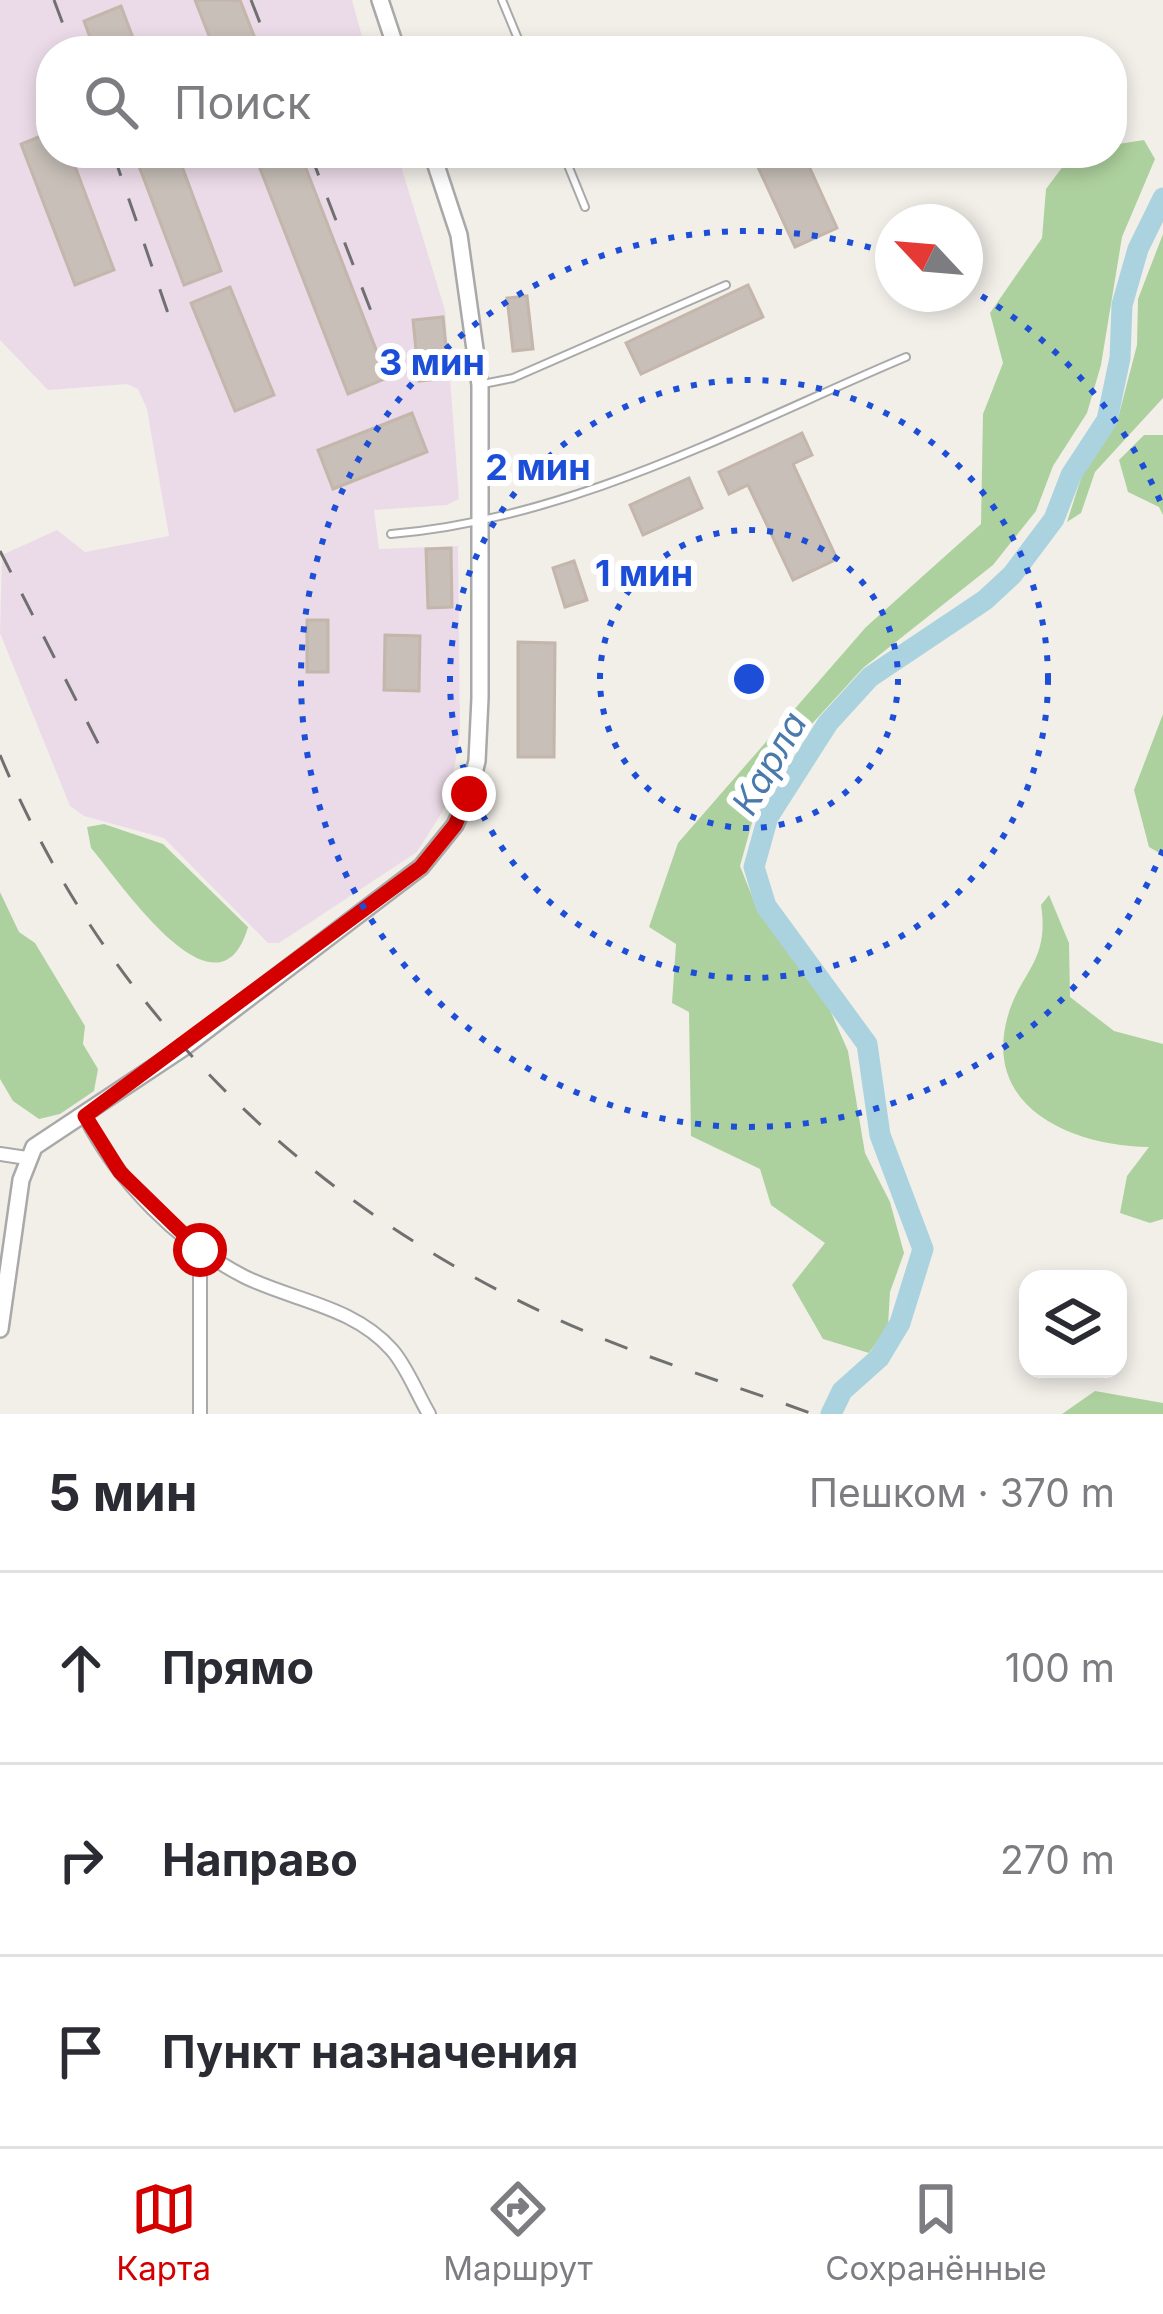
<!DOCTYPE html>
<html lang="ru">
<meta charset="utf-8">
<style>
body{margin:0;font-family:Inter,sans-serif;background:#f2f2f3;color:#2b2b33}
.controls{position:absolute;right:36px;bottom:36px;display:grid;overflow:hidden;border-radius:24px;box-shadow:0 6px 18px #0003}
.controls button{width:108px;height:108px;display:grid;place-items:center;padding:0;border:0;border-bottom:3px solid #e1e1e2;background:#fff;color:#2b2b33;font:60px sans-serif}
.compass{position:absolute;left:875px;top:204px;width:108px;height:108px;border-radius:50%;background:#fff;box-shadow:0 6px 18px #0003;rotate:296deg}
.stop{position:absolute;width:36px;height:36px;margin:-27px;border:9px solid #d40000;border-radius:50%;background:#fff}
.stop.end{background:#d40000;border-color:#fff;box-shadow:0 3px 12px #0008}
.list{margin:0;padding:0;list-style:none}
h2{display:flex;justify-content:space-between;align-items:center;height:156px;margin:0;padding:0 48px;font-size:51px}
h2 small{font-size:39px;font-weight:400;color:#7c7c81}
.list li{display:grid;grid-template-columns:78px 1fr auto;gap:36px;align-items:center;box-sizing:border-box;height:192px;padding:0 48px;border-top:3px solid #e1e1e2}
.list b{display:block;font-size:45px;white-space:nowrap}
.list em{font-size:39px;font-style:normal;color:#7c7c81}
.icon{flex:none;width:66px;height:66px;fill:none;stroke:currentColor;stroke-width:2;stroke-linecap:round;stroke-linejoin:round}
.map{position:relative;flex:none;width:1163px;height:1414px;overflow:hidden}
.search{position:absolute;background:#fff;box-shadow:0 6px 18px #0003;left:36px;right:36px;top:36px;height:132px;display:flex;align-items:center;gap:30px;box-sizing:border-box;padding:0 42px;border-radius:48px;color:#7c7c81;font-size:45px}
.sheet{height:732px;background:#fff}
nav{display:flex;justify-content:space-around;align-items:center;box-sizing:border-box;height:168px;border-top:3px solid #e1e1e2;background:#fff;font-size:33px;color:#7c7c81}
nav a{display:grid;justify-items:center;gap:6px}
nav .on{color:#d40000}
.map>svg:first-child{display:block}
.industrial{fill:#ebdbe8}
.forest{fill:#add19e}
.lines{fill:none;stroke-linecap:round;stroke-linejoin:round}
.river{stroke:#aad3df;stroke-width:21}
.building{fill:#c7bfb8;stroke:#c4b6ab;stroke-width:3}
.service-casing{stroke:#a9a9a9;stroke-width:10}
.minor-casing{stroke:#a9a9a9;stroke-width:16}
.tertiary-casing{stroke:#a9a9a9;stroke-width:20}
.service{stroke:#fff;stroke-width:6}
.minor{stroke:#fff;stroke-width:12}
.tertiary{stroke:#fff;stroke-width:15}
.rail{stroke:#707070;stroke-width:3;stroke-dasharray:24 24;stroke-linecap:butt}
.route{stroke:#d40000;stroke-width:15}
.ring{fill:none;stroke:#1d4ed8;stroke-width:6;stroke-dasharray:6 12}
.labels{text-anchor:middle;stroke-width:12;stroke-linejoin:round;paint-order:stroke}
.water-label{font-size:36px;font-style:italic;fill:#4a7aab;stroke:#fff}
.centre{fill:#1d4ed8;stroke:#fff;stroke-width:6}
.ring-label{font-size:36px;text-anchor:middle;font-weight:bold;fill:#1d4ed8;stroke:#fff;stroke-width:12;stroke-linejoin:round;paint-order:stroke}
</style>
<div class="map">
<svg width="1163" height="1414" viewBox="0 0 1163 1414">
<rect width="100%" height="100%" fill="#f2efe9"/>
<!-- industrial -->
<path class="industrial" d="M0 0H352L366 51H51V153H397L445 310 459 499 447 505 374 510 379 549 458 546 460 733 449 801 417 852 279 943H268L164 838 84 816 70 806 0 633 2 555 57 530 85 552 169 536 147 409 138 389 127 384 48 390 0 340Z"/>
<!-- forest -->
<path class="forest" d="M1144 140 1155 159 1122 237 1101 365 1087 413 1053 466 1036 511 993 565 863 668 779 760 755 812 740 866 758 911 822 992 848 1051 865 1153 890 1202 904 1253 890 1292 888 1326 869 1353 823 1339 792 1285 825 1243 771 1205 760 1169 691 1136 689 1012 672 1003 676 944 649 927 678 843 866 627 981 524 983 414 1003 363 990 313 1042 238 1046 189 1073 153H1112V145Z
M1163 234V398L1095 472 1081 513 1067 522 1083 472 1117 422 1137 345 1138 299Z
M1144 435H1163V515L1159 507 1128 492 1119 460Z
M1163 714V855L1149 847 1134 790Z
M104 824 163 844 248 927C218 1030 119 880 91 848L87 827Z
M0 892 19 932 35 943 85 1026 83 1044 98 1069 94 1091 60 1114 39 1119 13 1101 0 1079Z
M1049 895 1069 943 1070 997 1114 1031 1163 1044V1219L1150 1223 1120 1213 1127 1176 1149 1147C1077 1146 983 1111 1007 1019 1019 972 1050 963 1041 905Z
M1095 1391 1163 1403V1414H1062Z"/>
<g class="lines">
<!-- river -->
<path class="river" d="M831 1414 842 1391 879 1358 900 1323 923 1249 880 1135 867 1044 766 906 754 867 768 817 828 723 870 677 985 600 1012 575 1054 519 1071 475 1107 420 1120 358 1122 305 1138 249 1163 198"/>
</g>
<!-- building -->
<path class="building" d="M195 0H240L260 51H215Z
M121 6 138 51H95L84 21Z
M51 132V153H70L114 270 75 285 21 144Z
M134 153H177L221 271 184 285Z
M254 153H300L387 378 348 394Z
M783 153H803L837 228 795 247 757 165Z
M748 285 763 317 641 374 626 343Z
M230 287 274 395 235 411 191 303Z
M527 296 533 349 513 351 507 298Z
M443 317 449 378 419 381 413 320Z
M412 413 427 452 333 489 318 450Z
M802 433 812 455 793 464 837 559 793 580 748 485 729 494 719 472Z
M689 478 702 508 643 535 630 505Z
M451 548 452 607 428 608 426 549Z
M574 561 587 600 565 607 553 568Z
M307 620H328V672H307Z
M385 635 420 636 419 691 384 690Z
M518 642 555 643 554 757H518Z"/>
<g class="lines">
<!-- service casing -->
<g class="service-casing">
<path id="service" d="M502 0 523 51
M563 153 585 207
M483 384 513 378 726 285
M391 534C573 519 740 427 906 357"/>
</g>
<!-- minor casing -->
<g class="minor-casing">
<path id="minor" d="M85 1116C117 1181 180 1244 245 1277 294 1301 353 1306 392 1350 407 1367 417 1394 429 1414
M0 1154 27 1158
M200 1414V1250"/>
</g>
<!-- tertiary casing -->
<g class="tertiary-casing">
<path id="tertiary" d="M380 0 397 51
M0 1329 21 1180 34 1147 183 1048 421 867 455 825 469 794 477 761 480 698V385L459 235 432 153"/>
</g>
<!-- service -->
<use href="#service" class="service"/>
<!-- minor -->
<use href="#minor" class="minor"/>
<!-- tertiary -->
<use href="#tertiary" class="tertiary"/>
<!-- rail -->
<path class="rail" d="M54 0 73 51
M251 0 271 51
M113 153 170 319
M310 153 376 324
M0 551 102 751
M0 755C107 1011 305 1204 557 1319 640 1357 728 1383 813 1414"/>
</g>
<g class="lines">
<!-- route -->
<path class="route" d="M200 1250 120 1172 85 1116 421 867 455 825 469 794"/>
</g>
<!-- distance rings -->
<g class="ring">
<circle cx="749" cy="679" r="149"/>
<circle cx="749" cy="679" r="299"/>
<path d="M1163 850A448 448 0 1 1 891 254M966 287A448 448 0 0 1 1163 508"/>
</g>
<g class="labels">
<!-- water labels -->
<g class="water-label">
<text transform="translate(769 763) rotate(-60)" y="13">Карла</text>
</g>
</g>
<circle cx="749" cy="679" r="18" class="centre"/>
<g class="ring-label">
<text x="432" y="375">3 мин</text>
<text x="538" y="480">2 мин</text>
<text x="644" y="586">1 мин</text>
</g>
</svg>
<div class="controls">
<button><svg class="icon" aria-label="layers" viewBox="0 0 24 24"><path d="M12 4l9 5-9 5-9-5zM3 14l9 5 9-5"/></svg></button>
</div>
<svg class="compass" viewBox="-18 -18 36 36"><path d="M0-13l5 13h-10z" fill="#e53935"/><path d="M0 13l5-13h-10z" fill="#7c7c81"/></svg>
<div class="stop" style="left:200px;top:1250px"></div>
<div class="stop end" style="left:469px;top:794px"></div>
<div class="search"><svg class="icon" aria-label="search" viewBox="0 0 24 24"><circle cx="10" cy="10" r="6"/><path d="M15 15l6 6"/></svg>Поиск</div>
</div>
<section class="sheet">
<h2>5 мин<small>Пешком · 370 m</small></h2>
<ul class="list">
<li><svg class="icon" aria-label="ahead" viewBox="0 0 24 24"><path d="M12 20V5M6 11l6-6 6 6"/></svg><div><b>Прямо</b></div><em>100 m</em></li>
<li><svg class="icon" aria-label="right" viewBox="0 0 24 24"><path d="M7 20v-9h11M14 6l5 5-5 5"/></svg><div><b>Направо</b></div><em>270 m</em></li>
<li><svg class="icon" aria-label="arrive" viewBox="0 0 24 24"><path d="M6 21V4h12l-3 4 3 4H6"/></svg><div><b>Пункт назначения</b></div></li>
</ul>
</section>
<nav>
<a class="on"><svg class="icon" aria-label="map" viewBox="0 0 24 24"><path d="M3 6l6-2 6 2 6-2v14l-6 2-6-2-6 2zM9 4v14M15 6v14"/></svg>Карта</a>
<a><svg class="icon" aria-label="directions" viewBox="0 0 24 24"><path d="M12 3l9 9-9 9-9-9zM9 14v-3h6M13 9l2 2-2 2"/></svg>Маршрут</a>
<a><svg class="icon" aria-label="saved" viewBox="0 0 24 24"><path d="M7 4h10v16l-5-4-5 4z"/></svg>Сохранённые</a>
</nav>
